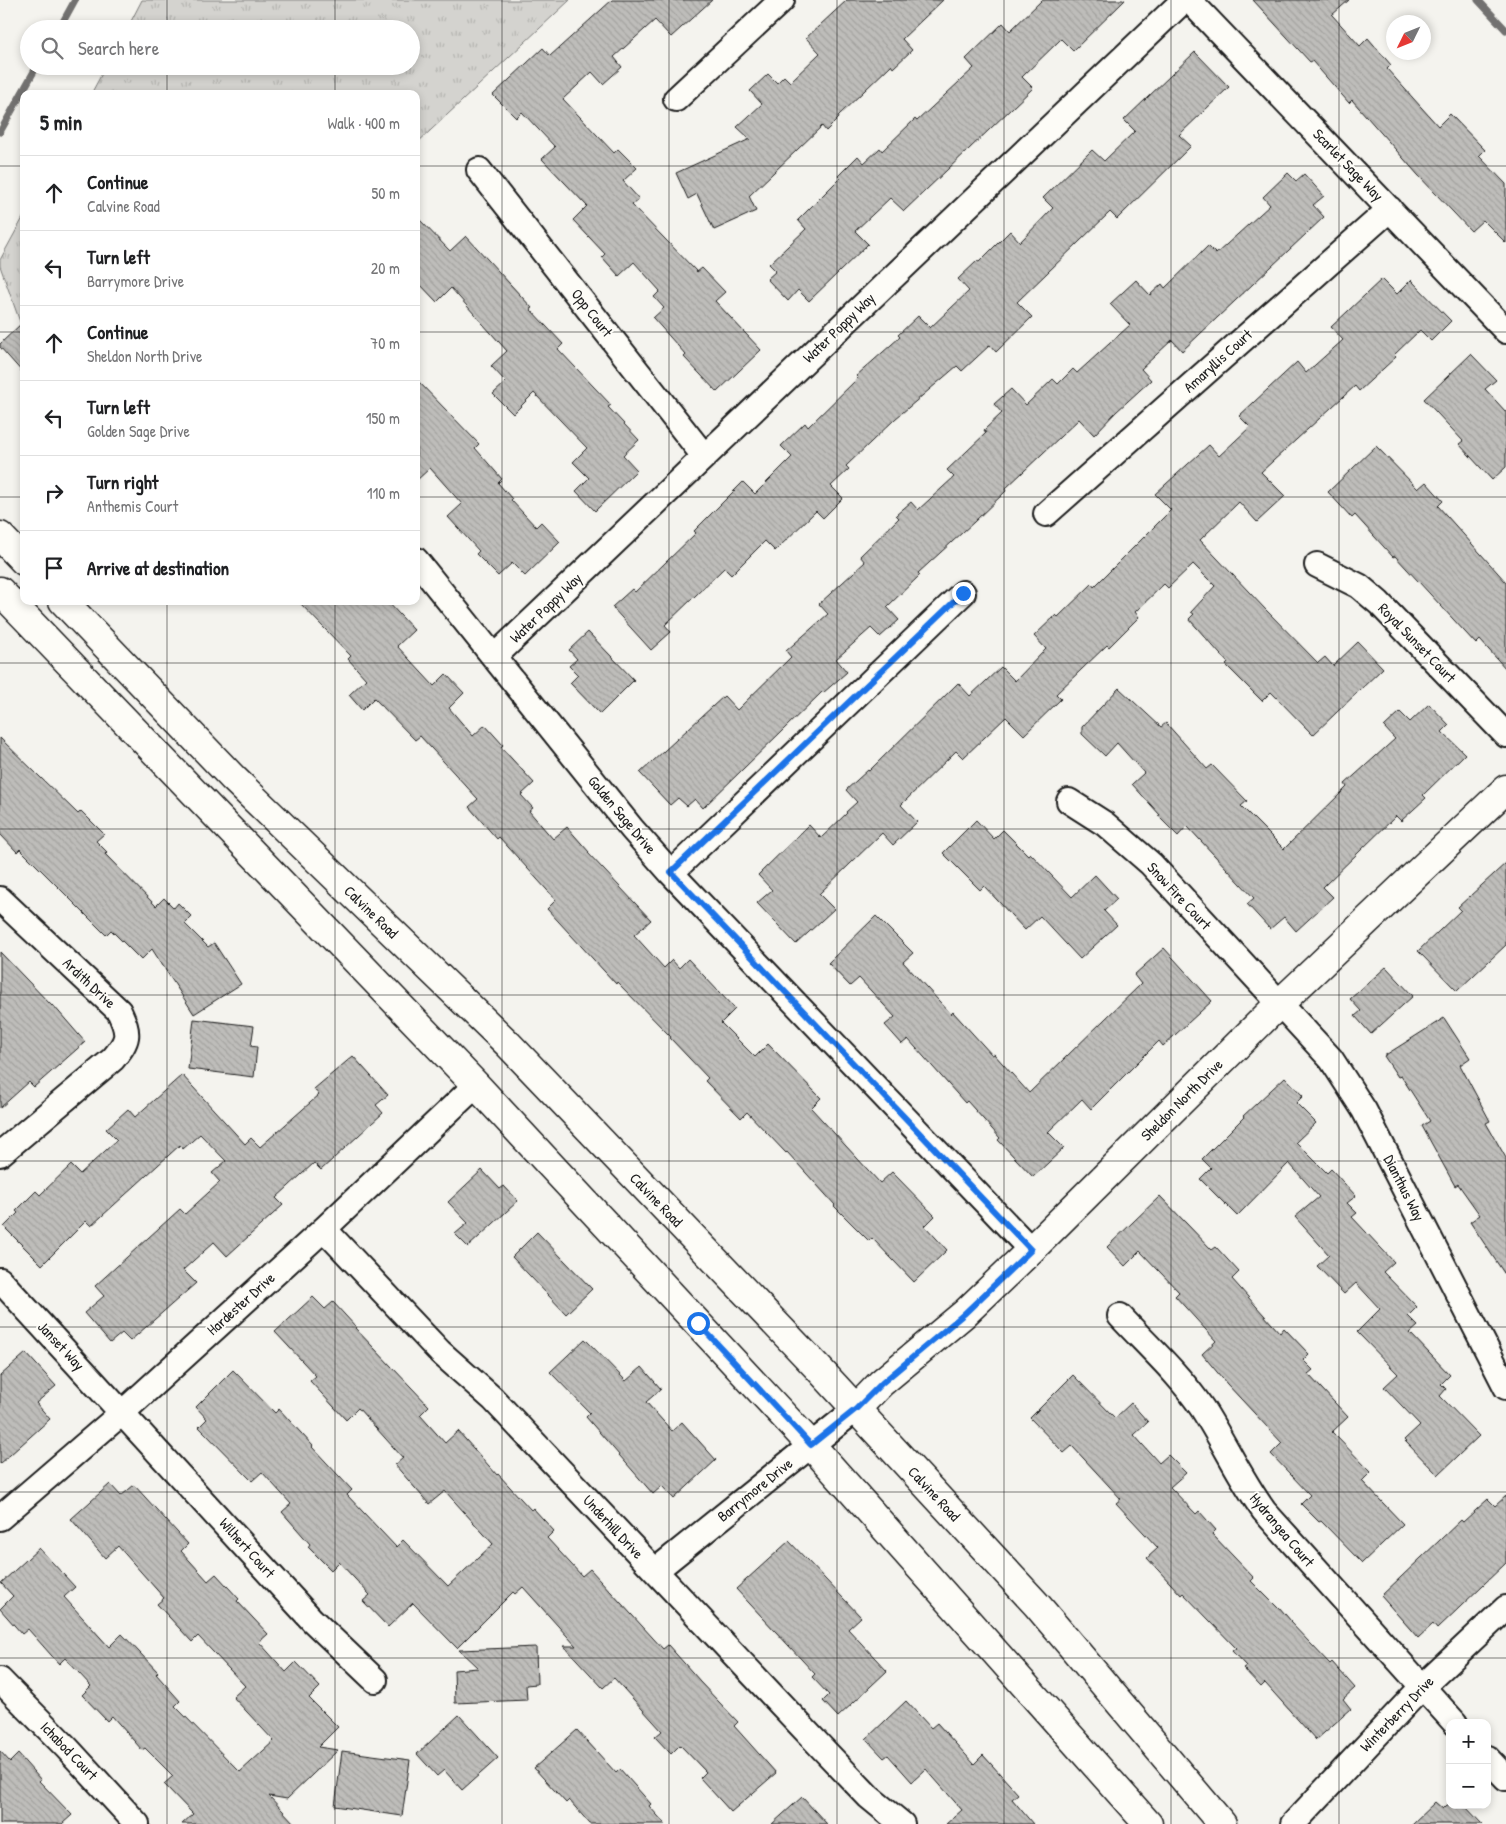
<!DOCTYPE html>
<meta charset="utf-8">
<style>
body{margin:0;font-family:"Patrick Hand",sans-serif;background:#f6f6f6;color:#202124}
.controls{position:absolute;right:15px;bottom:15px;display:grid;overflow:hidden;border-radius:10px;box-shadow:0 2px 8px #0003}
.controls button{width:45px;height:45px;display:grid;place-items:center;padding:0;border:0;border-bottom:1px solid #e0e0e0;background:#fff;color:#202124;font:25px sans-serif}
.compass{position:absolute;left:1386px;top:15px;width:45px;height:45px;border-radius:50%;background:#fff;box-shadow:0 2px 8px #0003;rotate:227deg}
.stop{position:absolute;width:15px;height:15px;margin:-11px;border:4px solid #1a73e8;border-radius:50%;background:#fff}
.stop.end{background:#1a73e8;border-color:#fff;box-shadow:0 1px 5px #0008}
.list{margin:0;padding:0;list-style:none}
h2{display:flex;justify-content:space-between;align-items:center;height:65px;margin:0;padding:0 20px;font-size:21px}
h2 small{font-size:16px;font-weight:400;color:#757577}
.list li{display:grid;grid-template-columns:32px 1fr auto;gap:15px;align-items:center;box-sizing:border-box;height:75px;padding:0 20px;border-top:1px solid #e0e0e0}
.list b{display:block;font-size:19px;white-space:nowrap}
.list p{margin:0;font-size:16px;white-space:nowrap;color:#757577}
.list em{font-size:16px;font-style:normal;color:#757577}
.icon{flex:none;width:28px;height:28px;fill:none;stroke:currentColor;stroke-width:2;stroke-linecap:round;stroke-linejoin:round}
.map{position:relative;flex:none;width:1506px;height:1824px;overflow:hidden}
.search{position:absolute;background:#fff;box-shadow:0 2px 8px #0003;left:20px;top:20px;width:400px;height:55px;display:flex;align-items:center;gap:12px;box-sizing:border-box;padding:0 18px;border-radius:28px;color:#757577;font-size:19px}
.panel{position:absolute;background:#fff;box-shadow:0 2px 8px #0003;left:20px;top:90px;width:400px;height:515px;border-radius:10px}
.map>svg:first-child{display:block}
.grass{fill:url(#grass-tufts);stroke:#787876}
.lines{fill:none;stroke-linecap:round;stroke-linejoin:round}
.stream{stroke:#72716f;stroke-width:7}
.building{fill:url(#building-back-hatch);stroke:#1c1c1c}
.minor-casing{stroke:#1c1c1c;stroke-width:28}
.tertiary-casing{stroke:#1c1c1c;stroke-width:31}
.secondary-casing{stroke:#1c1c1c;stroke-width:31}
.minor{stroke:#fdfcf7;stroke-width:24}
.tertiary{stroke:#fdfcf7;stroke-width:28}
.secondary{stroke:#fdfcf7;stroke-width:28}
.route{stroke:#1a73e8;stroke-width:6}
.grid{fill:none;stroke:#1c1c1c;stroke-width:1;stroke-opacity:0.55}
.labels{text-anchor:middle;stroke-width:4;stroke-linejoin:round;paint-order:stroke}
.street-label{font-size:15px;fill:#1c1c1c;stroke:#fdfcf7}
</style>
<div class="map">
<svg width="1506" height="1824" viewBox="0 0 1506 1824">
<defs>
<pattern id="grass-tufts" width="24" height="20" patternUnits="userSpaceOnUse" patternTransform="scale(1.25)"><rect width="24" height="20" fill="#d4d3cf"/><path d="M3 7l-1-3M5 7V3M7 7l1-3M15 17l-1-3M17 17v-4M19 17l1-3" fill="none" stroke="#b5b5b1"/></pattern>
<pattern id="building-back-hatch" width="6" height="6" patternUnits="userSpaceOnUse" patternTransform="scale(1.25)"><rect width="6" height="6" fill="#bebdba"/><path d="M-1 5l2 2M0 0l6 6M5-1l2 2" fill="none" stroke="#a3a29f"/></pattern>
</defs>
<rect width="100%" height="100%" fill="#f4f3ee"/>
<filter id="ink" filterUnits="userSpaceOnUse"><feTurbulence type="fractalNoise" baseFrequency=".02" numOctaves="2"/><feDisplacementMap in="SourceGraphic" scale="10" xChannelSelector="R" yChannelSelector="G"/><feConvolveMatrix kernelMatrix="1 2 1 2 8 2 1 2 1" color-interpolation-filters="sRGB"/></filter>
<g filter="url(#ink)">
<!-- grass -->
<path class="grass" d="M142 0H570L416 144V94H91L106 66H411V29H127Z
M24 216V333L0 266V260Z"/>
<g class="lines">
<!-- stream -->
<path class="stream" d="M1478 0 1506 30
M59 29 75 0
M0 132 37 66"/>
</g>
<!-- building -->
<path class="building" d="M612 0H712L671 37 655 20 614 57 622 67 603 84 592 72 563 99 614 153 618 149 637 168 623 181 639 199 632 205 697 272 702 268 725 292 715 301 761 350 717 392 684 357 686 355 653 318 664 308 654 297 660 291 634 262 619 276 602 257 605 254 573 220 587 206 542 159 555 147 522 112 516 118 493 95 543 48 550 56Z
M847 0H943L902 39 912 50 893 68 891 65 838 116 839 118 826 131 822 126 749 196 756 211 714 230 697 194 688 199 676 173 750 139 737 127 762 104 750 91 768 74 777 83 784 76 790 82 820 53 806 38Z
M1042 0H1125L1073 51 1061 39 1022 77 1033 88 904 211 890 198 855 231 868 244 809 301 798 290 788 301 767 279 776 271 769 264 806 229 798 220 840 178 838 176 858 156 864 163 880 148 882 151 915 119 917 121 974 68 966 59 1003 23 1010 31Z
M1253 0H1349L1332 15 1360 46 1368 38 1391 65 1387 69 1438 126 1450 114 1485 150 1479 156 1506 184V243L1483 220 1471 231 1418 175 1352 100 1349 103 1312 61 1310 62Z
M1195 52 1229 87 1179 135 1191 146 1117 219 1110 212 1017 302 1032 317 996 352 990 345 962 371 957 366 895 419 846 466 849 469 831 486 843 498 823 518 816 511 775 551 765 541 731 575 724 568 665 625 671 632 651 650 612 607 632 589 635 592 696 533 694 531 743 482 755 494 792 457 781 446 805 423 808 427 858 378 856 376 900 337 898 335 918 316 930 328 969 291 958 279 977 261 979 262 1010 231 1020 242 1053 208 1043 198 1092 150 1104 161 1135 131 1124 120Z
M1288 173 1296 181 1304 174 1324 196 1313 205 1324 217 1182 351 1172 340 1141 369 1151 380 1116 412 1094 435 1079 419 1005 489 1006 491 974 522 918 573 920 575 887 607 899 620 880 637 871 628 836 659 847 672 823 693 822 692 703 808 695 799 687 806 678 798 670 805 640 773 724 696 737 710 791 657 786 651 828 614 819 604 865 562 860 556 899 518 896 515 911 502 918 510 954 477 947 470 986 433 984 430 1002 413 994 404 1011 389 1026 405 1053 379 1058 384 1073 369 1077 373 1130 325 1110 304 1136 280 1150 295 1162 284 1165 288 1208 246 1216 254 1270 205 1263 197Z
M416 216 450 251 466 236 532 308 530 309 563 344 558 349 611 405 608 407 639 440 623 455 637 470 595 511 576 491 589 478 573 462 587 448 534 393 513 414 493 394 506 382 491 366 507 351 451 288 437 302 416 280Z
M1382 279 1397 294 1411 280 1451 321 1431 341 1420 330 1394 355 1396 357 1359 391 1355 386 1261 472 1285 496 1257 522 1239 502 1200 540 1265 609 1318 663 1325 657 1333 666 1358 642 1383 668 1313 735 1271 692 1262 701 1226 665 1228 663 1189 619 1194 614 1191 612 1215 586 1193 564 1168 588 1164 584 1135 612 1139 617 1109 647 1107 645 1056 694 1061 699 1024 735 1006 717 963 758 956 751 901 805 917 822 893 845 882 833 819 894 834 909 796 944 757 903 772 890 758 875 809 825 821 838 847 813 846 812 857 802 846 790 868 770 869 771 958 683 970 696 1001 667 1015 681 1046 649 1034 636 1056 615 1058 617 1092 584 1094 587 1171 510 1155 494 1209 445 1219 456 1250 427 1239 416 1297 362 1306 373 1343 340 1331 327Z
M24 321V374L0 347V344Z
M1471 354 1496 380 1485 389 1506 412V467L1492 480 1459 444 1463 441 1424 399Z
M416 379 479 444 475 448 502 479 498 483 512 499 511 500 536 527 541 522 560 542 525 576 512 563 498 576 476 554 479 551 448 517 462 504 430 468 416 481Z
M1376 446 1418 489 1426 482 1443 501 1438 506 1506 582V669L1480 640 1476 644 1395 556 1393 557 1355 515 1352 518 1328 492Z
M298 601H387L414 630 397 646 434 686 446 674 464 693 449 708 473 736 485 725 503 745 501 747 534 783 521 795 533 808 529 811 553 839 567 827 589 852 588 853 651 920 634 935 664 968 672 960 679 968 688 959 735 1009 721 1023 755 1057 768 1044 821 1098 811 1108 880 1183 892 1172 935 1216 925 1226 947 1250 914 1282 872 1238 869 1241 834 1206 835 1205 787 1152 786 1153 747 1112 741 1118 705 1081 708 1078 670 1038 671 1037 617 982 616 984 547 909 556 900 499 837 497 839 469 807 478 799 420 736 415 740 374 698 362 710 349 695 366 679 348 659 351 656Z
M588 632 634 680 600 714 570 683 578 675 569 666 577 659 569 650Z
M1119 688 1161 727 1166 723 1207 769 1212 765 1247 801 1241 806 1284 849 1347 787 1345 784 1395 739 1384 727 1400 712 1410 722 1429 704 1449 725 1442 732 1465 754 1423 795 1426 798 1401 821 1396 816 1323 887 1333 897 1296 931 1284 917 1270 929 1247 904 1254 898 1187 826 1178 836 1158 816 1160 815 1132 784 1144 773 1117 743 1105 756 1082 734V727Z
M0 738 78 814 81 811 104 834 96 841 107 852 105 854 156 906 164 898 174 908 178 903 192 917 185 924 208 947 214 943 241 984 194 1014 152 949 141 960 111 930 106 935 20 849 17 852 0 834Z
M976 820 994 839 1003 830 1028 855 1030 853 1072 897 1095 875 1117 899 1104 911 1117 925 1080 959 1040 916 1025 930 984 886 980 890 943 853Z
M1506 863V945L1457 991 1418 951 1461 910 1458 907Z
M876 916 913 953 903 962 951 1014 953 1012 992 1055 994 1054 1029 1093 1141 984 1134 975 1164 948 1212 1001 1163 1046 1159 1041 1091 1109 1082 1099 1048 1132 1064 1148 1033 1177 998 1140 1000 1138 967 1101 965 1103 908 1039 902 1044 885 1025 895 1017 859 978 850 986 828 963Z
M0 952 52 1006 53 1005 85 1042 34 1087 29 1082 0 1108Z
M1386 967 1413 996 1371 1034 1355 1016 1361 1011 1350 999Z
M1444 1018 1470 1058 1460 1065 1490 1121 1486 1123 1506 1158V1276L1470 1222 1480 1215 1458 1184 1455 1186 1422 1126 1430 1121 1401 1076 1398 1077 1384 1056Z
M194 1019 254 1026 251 1046 257 1047 254 1077 188 1069Z
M353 1056 388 1095 376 1105 383 1113 321 1170 314 1163 276 1198 283 1205 227 1256 214 1242 183 1270 196 1283 130 1341 122 1333 110 1343 84 1313 104 1296 95 1286 180 1209 185 1214 220 1182 212 1173 226 1161 200 1134 183 1149 180 1145 91 1226 86 1221 42 1265 4 1227 18 1213 16 1211 36 1191 40 1195 71 1165 80 1174 117 1140 106 1129 128 1109 135 1117 182 1075 245 1144 251 1138 260 1147 319 1095 314 1089Z
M1285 1077 1303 1096 1296 1103 1316 1123 1296 1142 1327 1173 1331 1169 1356 1196 1347 1203 1357 1213 1352 1217 1394 1262 1383 1272 1417 1307 1408 1316 1418 1326 1410 1333 1450 1375 1441 1384 1446 1389 1440 1396 1479 1436 1438 1475 1404 1440 1420 1425 1384 1387 1398 1374 1357 1332 1380 1309 1356 1283 1344 1294 1317 1266 1329 1255 1295 1217 1319 1197 1289 1163 1237 1216 1200 1179 1211 1168 1202 1159 1244 1117 1243 1116Z
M482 1170 500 1189 504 1186 518 1201 468 1247 455 1234 468 1223 448 1202Z
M1160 1196 1212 1250 1216 1247 1239 1272 1232 1279 1280 1333 1284 1328 1309 1354 1303 1360 1313 1370 1308 1374 1348 1417 1332 1432 1371 1472 1362 1481 1403 1524 1362 1563 1321 1521 1319 1522 1301 1504 1310 1495 1271 1454 1282 1443 1227 1384 1202 1354 1216 1341 1175 1296 1179 1292 1140 1251 1125 1266 1107 1247Z
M537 1232 592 1289 566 1314 512 1257Z
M313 1297 325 1309 333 1302 356 1327 355 1328 429 1406 420 1415 445 1443 458 1431 497 1475 498 1474 531 1510 533 1508 554 1531 547 1538 582 1576 590 1569 663 1649 668 1645 700 1681H699L738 1722 734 1726 776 1773 731 1812 700 1778 706 1772 680 1745 671 1754 655 1737 662 1731 614 1678 603 1688 564 1646H576L523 1587 515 1594 513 1592 457 1648 413 1603 388 1627 363 1601 370 1595 339 1562 331 1570 308 1547 310 1544 282 1512 291 1504 262 1472 252 1481 199 1427 207 1419 196 1407 233 1370 275 1413 279 1409 313 1446 312 1447 352 1490 347 1495 396 1547 403 1540 448 1586 493 1544 445 1491 429 1504 395 1465 403 1458 358 1408 346 1420 310 1381 316 1376 275 1332Z
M585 1339 626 1381 642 1367 661 1389 646 1402 672 1431 682 1422 716 1460 674 1499 662 1486 653 1494 586 1417 590 1413 550 1372Z
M26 1353 56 1386 36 1403 50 1419 0 1464V1376Z
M1073 1375 1115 1418 1131 1403 1148 1422 1134 1435 1159 1463 1168 1455 1186 1473 1170 1487 1196 1514 1199 1511 1216 1530 1212 1534 1254 1578 1251 1581 1278 1608 1279 1607 1291 1621 1290 1622 1330 1664 1332 1662 1355 1688 1343 1699 1351 1709 1316 1740 1265 1683 1261 1687 1243 1668 1246 1666 1232 1651 1236 1648 1183 1593 1181 1595 1147 1558 1158 1548 1116 1503 1121 1499 1072 1446 1064 1453 1030 1418Z
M110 1484 121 1496 134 1485 188 1544 181 1551 208 1581 216 1574 239 1599 237 1601 268 1634 259 1642 286 1672 296 1662 320 1687 309 1698 338 1727 318 1747 338 1750 287 1799 269 1796 295 1824H182L193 1814 164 1784 173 1776 145 1748 142 1750 112 1716 107 1721 82 1695 91 1686 65 1658 59 1664 28 1629 22 1634 0 1609 13 1596 1 1583 39 1548 75 1587 64 1597 109 1647 122 1634 158 1672 156 1674 180 1701 175 1706 240 1772 274 1741 233 1697 245 1686 198 1636 192 1642 157 1604 164 1598 118 1546 105 1558 71 1519Z
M1506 1496V1563L1437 1629 1433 1624 1418 1638 1381 1596 1461 1520 1463 1522 1488 1499 1495 1506Z
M789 1541 861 1617 848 1629 887 1671 838 1717 823 1701 829 1695 812 1677 815 1674 736 1589Z
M536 1647 537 1684 526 1685 527 1700 455 1703 454 1670 478 1668 459 1650Z
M906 1701 931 1728 937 1723 974 1764 983 1755 1018 1794 1012 1799 1033 1824H946L962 1810 926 1769 912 1782 888 1755 884 1758 866 1739Z
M459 1715 498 1758 462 1790 444 1770 437 1776 417 1754Z
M577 1730 616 1773 620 1769 651 1804 649 1806 665 1824H590L569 1800 566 1803 534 1768Z
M0 1751 10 1762 18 1754 41 1780 39 1781 72 1815 62 1824H0Z
M342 1751 410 1760 402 1816 335 1806Z
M802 1797 827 1824H772Z
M1435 1802 1443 1809 1447 1805H1464L1482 1824H1412Z"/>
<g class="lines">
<!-- minor casing -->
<g class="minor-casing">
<path id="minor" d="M1189 0 1506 331
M676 99 782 0
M479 170 704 456
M1046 514 1390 209
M416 560 632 829 671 873 1031 1250
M1317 565 1359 586 1379 603 1506 735
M494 657 1184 0
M1069 801 1105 824 1151 864 1331 1059 1364 1110 1506 1387
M671 873 963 593
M0 899 119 1011C130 1035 129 1039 113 1059L0 1154
M324 1229 440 1352 493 1399 822 1748 869 1797 902 1824
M0 1280 312 1620 375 1680
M1120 1316C1148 1346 1179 1374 1202 1408 1224 1442 1240 1478 1264 1511L1455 1723
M0 1518 123 1412 324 1229 476 1085
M655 1571 856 1409
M0 1680 67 1748 137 1824
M1487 1758 1506 1778
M1293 1824 1422 1687 1506 1608"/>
</g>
<!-- tertiary casing -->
<g class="tertiary-casing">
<path id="tertiary" d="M856 1409 881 1383 964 1314 1031 1250 1279 1004 1506 789"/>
</g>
<!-- secondary casing -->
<g class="secondary-casing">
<path id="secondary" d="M0 536 24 561
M0 591 476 1085 811 1445 1148 1824
M63 601 233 778 508 1044 819 1369 1037 1605 1222 1824"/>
</g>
<!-- minor -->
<use href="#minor" class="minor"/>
<!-- tertiary -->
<use href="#tertiary" class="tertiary"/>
<!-- secondary -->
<use href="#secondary" class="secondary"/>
</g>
</g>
<g class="lines" filter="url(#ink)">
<!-- route -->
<path class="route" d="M698 1323 811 1445 856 1409 882 1383 964 1314 1031 1250 671 872 963 593"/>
</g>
<!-- grid -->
<path class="grid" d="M167 0V29M335 0V29M502 0V1824M669 0V1824M837 0V1824M1004 0V1824M1171 0V1824M1339 0V1824M167 66V94M335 66V94M0 166H24M416 166H1506M0 332H24M416 332H1506M0 497H24M416 497H1506M167 601V1824M335 601V1824M0 663H1506M0 829H1506M0 995H1506M0 1161H1506M0 1327H1506M0 1492H1506M0 1658H1506"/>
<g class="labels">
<!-- street labels -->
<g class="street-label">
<text transform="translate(1348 165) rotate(46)" y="5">Scarlet Sage Way</text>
<text transform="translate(592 313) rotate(52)" y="5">Opp Court</text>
<text transform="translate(839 328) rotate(-44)" y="5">Water Poppy Way</text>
<text transform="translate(1218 361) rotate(-42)" y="5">Amaryllis Court</text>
<text transform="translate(546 608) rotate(-44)" y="5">Water Poppy Way</text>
<text transform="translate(1417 643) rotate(46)" y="5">Royal Sunset Court</text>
<text transform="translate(622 815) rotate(50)" y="5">Golden Sage Drive</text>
<text transform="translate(1179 896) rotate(47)" y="5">Snow Fire Court</text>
<text transform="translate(371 912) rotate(44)" y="5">Calvine Road</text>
<text transform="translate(89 983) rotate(43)" y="5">Ardith Drive</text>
<text transform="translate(1182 1100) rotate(-45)" y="5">Sheldon North Drive</text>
<text transform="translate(1404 1188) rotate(63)" y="5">Dianthus Way</text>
<text transform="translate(656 1200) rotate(46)" y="5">Calvine Road</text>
<text transform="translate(241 1304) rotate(-42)" y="5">Hardester Drive</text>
<text transform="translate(61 1346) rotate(47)" y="5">Janset Way</text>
<text transform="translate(755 1490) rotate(-39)" y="5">Barrymore Drive</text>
<text transform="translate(934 1494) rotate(47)" y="5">Calvine Road</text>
<text transform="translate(613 1527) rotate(47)" y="5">Underhill Drive</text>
<text transform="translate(1282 1530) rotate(50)" y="5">Hydrangea Court</text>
<text transform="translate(247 1548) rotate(48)" y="5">Wilhert Court</text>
<text transform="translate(1397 1714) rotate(-46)" y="5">Winterberry Drive</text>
<text transform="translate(69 1751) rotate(46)" y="5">Ichabod Court</text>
</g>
</g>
</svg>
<div class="controls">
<button>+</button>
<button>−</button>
</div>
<svg class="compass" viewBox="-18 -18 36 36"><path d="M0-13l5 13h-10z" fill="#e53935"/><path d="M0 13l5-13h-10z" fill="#757577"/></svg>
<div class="stop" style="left:698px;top:1323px"></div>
<div class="stop end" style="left:963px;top:593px"></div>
<div class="search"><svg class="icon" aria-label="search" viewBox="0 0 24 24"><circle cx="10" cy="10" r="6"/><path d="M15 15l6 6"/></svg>Search here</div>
<section class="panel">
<h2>5 min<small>Walk · 400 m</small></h2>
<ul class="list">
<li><svg class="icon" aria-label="ahead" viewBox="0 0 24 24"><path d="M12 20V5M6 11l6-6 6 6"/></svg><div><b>Continue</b><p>Calvine Road</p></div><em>50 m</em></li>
<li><svg class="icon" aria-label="left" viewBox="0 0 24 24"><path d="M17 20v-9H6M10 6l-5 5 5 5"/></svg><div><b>Turn left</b><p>Barrymore Drive</p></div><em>20 m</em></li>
<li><svg class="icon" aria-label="ahead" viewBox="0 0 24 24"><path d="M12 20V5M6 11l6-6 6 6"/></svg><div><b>Continue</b><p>Sheldon North Drive</p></div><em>70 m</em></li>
<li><svg class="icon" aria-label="left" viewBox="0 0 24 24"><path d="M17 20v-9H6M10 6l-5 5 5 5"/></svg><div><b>Turn left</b><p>Golden Sage Drive</p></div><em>150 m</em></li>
<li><svg class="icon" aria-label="right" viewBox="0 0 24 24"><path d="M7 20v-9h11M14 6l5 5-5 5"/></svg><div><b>Turn right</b><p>Anthemis Court</p></div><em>110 m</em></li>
<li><svg class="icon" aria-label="arrive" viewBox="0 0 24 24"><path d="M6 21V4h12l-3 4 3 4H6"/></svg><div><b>Arrive at destination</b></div></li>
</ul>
</section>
</div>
